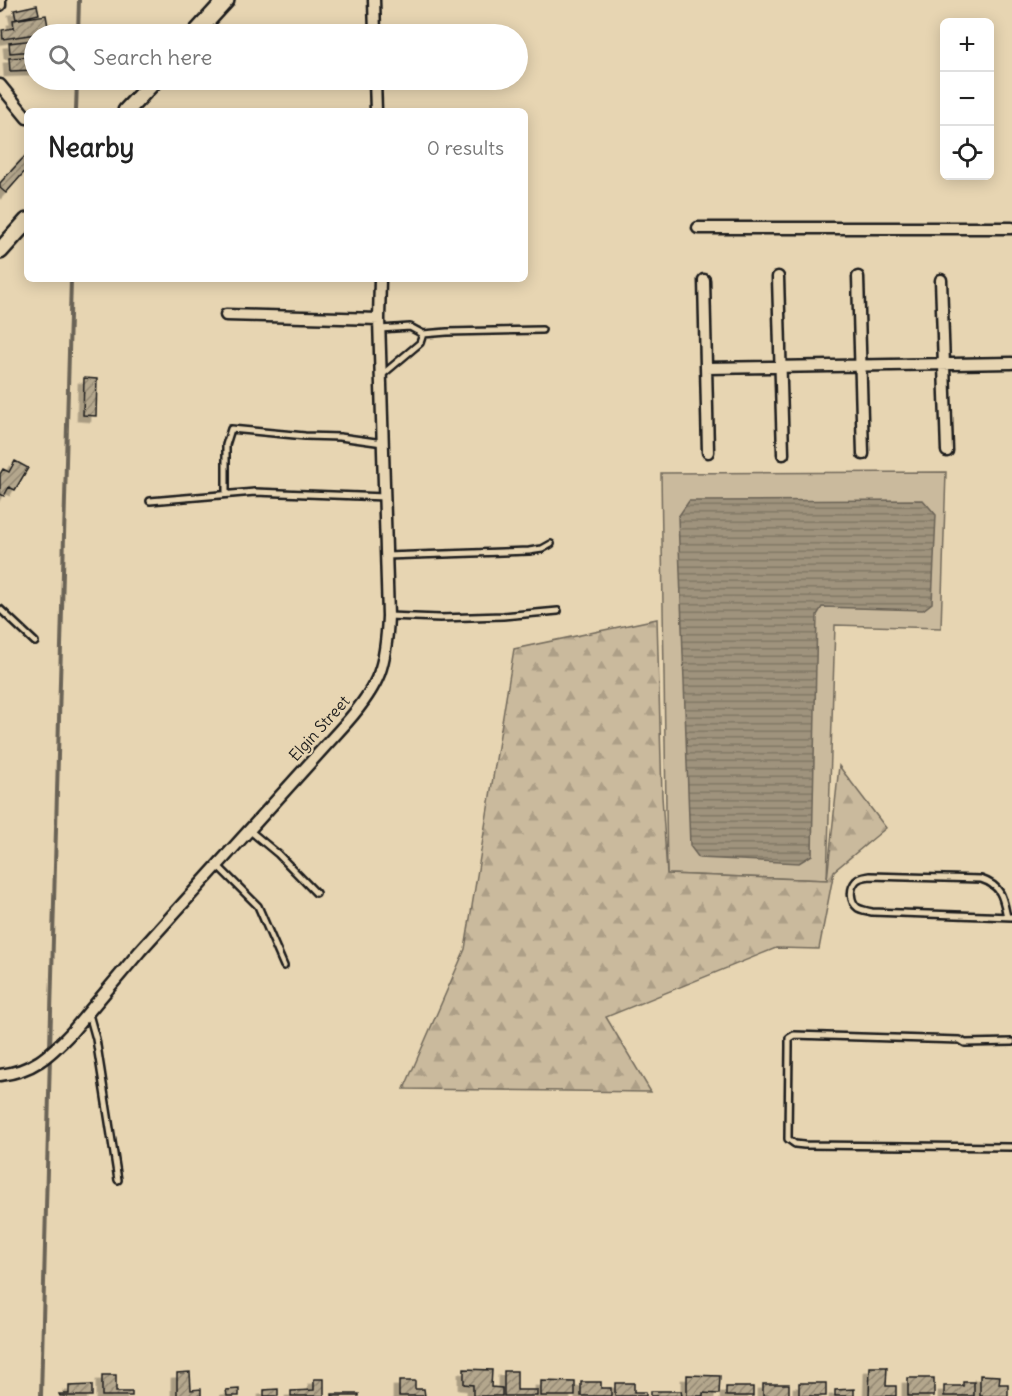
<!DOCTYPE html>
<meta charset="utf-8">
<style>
body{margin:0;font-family:Delius,sans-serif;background:#f6f6f6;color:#222}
.controls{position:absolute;right:18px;top:18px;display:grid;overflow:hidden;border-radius:9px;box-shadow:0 3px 15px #0003}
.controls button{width:54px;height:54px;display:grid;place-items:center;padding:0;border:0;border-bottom:2px solid #e0e0e0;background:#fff;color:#222;font:30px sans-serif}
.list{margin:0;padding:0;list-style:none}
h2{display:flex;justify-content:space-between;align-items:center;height:78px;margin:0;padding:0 24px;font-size:26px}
h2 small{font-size:20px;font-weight:400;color:#767676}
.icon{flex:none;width:33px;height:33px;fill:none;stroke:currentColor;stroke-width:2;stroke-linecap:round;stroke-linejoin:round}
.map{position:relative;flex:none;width:1012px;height:1396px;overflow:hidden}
.search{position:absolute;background:#fff;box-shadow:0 3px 15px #0003;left:24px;top:24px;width:504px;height:66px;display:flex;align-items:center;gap:15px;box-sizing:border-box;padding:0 21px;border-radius:33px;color:#767676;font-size:22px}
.panel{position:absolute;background:#fff;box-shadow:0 3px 15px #0003;left:24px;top:108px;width:504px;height:174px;border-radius:9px}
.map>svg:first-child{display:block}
.green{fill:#caba9d;stroke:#736b5c;stroke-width:1.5}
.forest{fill:url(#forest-firs);stroke:#736b5c;stroke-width:1.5}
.water{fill:url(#water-rules);stroke:#6b6356;stroke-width:1.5}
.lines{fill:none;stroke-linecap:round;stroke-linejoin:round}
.stream{stroke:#6b6356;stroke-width:4}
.building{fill:url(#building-hatch);stroke:#1c1c1c;stroke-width:1.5;filter:url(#shadow)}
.lane-casing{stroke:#1c1c1c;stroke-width:10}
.street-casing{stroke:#1c1c1c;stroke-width:15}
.secondary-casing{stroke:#1c1c1c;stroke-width:20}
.lane{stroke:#e7d5b2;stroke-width:5}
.street{stroke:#e7d5b2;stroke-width:10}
.secondary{stroke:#e7d5b2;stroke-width:15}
.labels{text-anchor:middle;stroke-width:4.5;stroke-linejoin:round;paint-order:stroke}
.street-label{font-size:16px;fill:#1c1c1c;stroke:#e7d5b2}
</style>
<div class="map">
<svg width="1012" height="1396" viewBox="0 0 1012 1396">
<defs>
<pattern id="forest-firs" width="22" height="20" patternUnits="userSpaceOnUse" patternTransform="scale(1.5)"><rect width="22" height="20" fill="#caba9d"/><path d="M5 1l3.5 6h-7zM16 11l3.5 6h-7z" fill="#ad9f87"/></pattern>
<pattern id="water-rules" width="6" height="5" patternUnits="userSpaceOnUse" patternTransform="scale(1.5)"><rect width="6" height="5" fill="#9f937d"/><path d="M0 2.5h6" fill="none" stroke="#817766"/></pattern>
<pattern id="building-hatch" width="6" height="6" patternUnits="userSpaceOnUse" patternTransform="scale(1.5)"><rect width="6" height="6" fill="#b4a78d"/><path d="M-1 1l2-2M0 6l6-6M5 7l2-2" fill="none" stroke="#928772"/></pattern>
<filter id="shadow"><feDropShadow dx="-5.5" dy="5.5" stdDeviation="0" flood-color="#0004"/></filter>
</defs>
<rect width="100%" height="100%" fill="#e7d5b2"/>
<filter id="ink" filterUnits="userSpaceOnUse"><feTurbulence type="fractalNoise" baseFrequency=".0167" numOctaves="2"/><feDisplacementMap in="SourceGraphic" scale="12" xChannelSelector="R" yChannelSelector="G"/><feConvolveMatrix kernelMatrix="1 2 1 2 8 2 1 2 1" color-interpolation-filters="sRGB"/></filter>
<g filter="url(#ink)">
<!-- green -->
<path class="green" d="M946 472 941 628 835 625 827 880 667 874 661 473Z"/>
<!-- forest -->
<path class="forest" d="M657 619 662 796 667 874 827 880 839 766 886 828 834 871 819 949 776 948 606 1017 651 1092 404 1089 465 949 514 649Z"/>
<!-- water -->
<path class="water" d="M923 500 936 515 932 603 923 610 822 607 817 615 812 855 799 863 699 858 690 846 678 517 689 501Z"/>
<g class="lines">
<!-- stream -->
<path class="stream" d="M78 34 79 0
M76 111 77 80
M50 1049 71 279
M41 1396 50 1056"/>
</g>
<!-- building -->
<path class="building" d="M37 5 39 14 16 19 14 10Z
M46 15 49 32 3 39 2 30 14 28 13 20Z
M34 40V51L10 53 9 43Z
M34 51V70L10 71 9 58 27 57V52Z
M27 154V169L6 193 0 188V183Z
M84 378 97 379 96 416 83 415Z
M15 461 28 468 15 490 9 487 4 496 0 494V474L3 469 9 472Z
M870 1367H887L886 1386H896V1396H869Z
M464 1369 492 1370 491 1387 502 1388V1396H473V1385L464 1384Z
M504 1371H517V1390H537V1396H504Z
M190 1372 191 1390 201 1389V1396H177V1373Z
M102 1375H116V1392H132V1396H102Z
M687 1375 720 1376 719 1394 703 1393V1396H687Z
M980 1375 1000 1376 999 1384H1008V1396H980Z
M908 1378H934V1396H908Z
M314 1379H324V1396H291V1391L314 1390Z
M399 1381H415V1389H424L425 1396H399Z
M541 1381 575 1382V1396H541Z
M581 1382H601V1388H611V1396H581Z
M963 1382H974V1396H944V1386H963Z
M615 1383H634V1392H646V1396H615Z
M799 1383H826V1396H799Z
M763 1384H789V1396H763Z
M92 1385V1396H60L59 1394H69V1386Z
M726 1387H753V1396H726Z
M239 1389V1396H227L226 1390Z
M278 1389V1396H264V1390Z
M854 1389V1396H835V1390Z
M651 1391H681L682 1396H651Z
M332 1394H359V1396H332Z"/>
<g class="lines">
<!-- lane casing -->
<g class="lane-casing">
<path id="lane" d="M380 329 410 327 423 334 447 332 542 330
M382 375 420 343 423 334
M226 494V445L231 429 305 436 340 437 383 443
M150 501 255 492 385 497
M386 556 529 551 542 549 551 544
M0 609 35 642
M388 616 440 618 503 616 558 611
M249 830 278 854 316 893
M217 865 258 906 284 966
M1007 917C1003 898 1002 886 981 879L870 876C865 877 860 877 856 881 849 889 850 902 858 908 862 910 867 911 872 912L1012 917
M89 1014 96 1039 118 1180
M1012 1042 965 1043 960 1040 794 1035 789 1038V1046L788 1139 795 1144 804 1145 1012 1147"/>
</g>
<!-- street casing -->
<g class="street-casing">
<path id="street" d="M374 0 375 34
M0 5V0
M375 80 376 111
M0 85 27 118
M698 228H1012
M778 277 783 454
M858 277 863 454
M704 280 708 452
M941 280 947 451
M226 315 379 319
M706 368 1012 363
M0 1075C33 1071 49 1056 71 1033L140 951 347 722C380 684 386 666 388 616L379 319 380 279"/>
</g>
<!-- secondary casing -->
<g class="secondary-casing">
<path id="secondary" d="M195 34 226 0
M126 111 155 80
M0 251 27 221"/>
</g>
<!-- lane -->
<use href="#lane" class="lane"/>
<!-- street -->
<use href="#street" class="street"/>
<!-- secondary -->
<use href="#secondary" class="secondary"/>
</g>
</g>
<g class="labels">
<!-- street labels -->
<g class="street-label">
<text transform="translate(319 728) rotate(-48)" y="6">Elgin Street</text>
</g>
</g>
</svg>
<div class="controls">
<button>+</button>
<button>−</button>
<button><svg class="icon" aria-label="locate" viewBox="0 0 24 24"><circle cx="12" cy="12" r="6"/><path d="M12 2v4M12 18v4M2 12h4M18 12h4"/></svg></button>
</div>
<div class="search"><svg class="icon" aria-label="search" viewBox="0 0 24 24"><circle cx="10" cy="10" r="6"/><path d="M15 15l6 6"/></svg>Search here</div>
<section class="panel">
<h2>Nearby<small>0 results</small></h2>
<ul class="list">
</ul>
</section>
</div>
